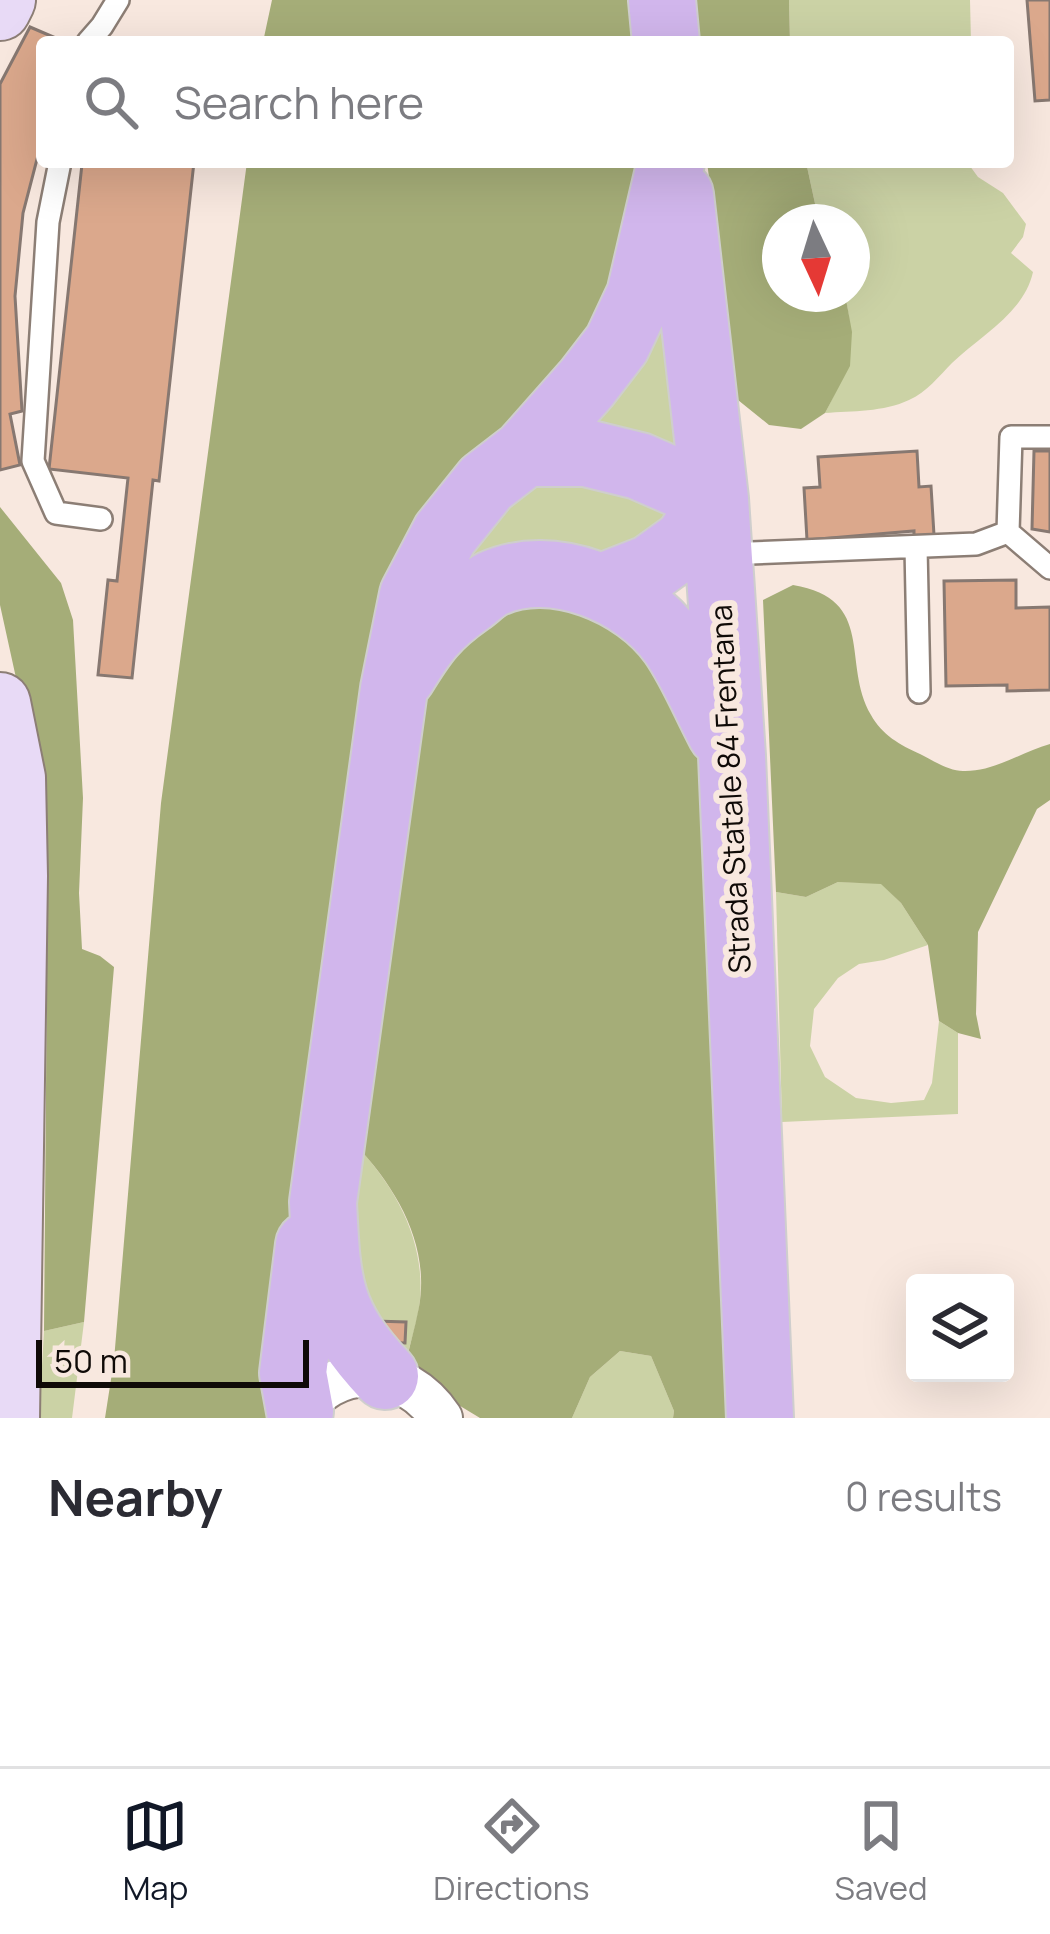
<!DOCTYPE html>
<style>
body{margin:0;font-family:Manrope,sans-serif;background:#f7f7f7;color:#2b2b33}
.controls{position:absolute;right:36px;bottom:36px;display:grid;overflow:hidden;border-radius:12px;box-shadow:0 12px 48px #0002}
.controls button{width:108px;height:108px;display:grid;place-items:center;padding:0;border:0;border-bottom:3px solid #e1e1e2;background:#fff;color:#2b2b33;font:60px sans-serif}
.compass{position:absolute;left:762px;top:204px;width:108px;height:108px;border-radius:50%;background:#fff;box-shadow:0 12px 48px #0002;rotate:176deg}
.scale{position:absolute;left:36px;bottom:30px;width:273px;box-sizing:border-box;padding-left:12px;border:6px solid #0f0a07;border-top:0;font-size:33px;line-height:42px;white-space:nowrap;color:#0f0a07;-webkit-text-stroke:9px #f8e8df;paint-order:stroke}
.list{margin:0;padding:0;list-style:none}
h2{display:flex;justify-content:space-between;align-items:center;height:156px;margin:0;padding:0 48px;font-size:51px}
h2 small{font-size:39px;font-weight:400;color:#7c7c81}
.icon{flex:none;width:66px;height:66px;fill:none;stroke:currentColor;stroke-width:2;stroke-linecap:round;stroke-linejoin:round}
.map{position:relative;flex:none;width:1050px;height:1418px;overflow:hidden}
.search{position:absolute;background:#fff;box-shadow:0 12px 48px #0002;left:36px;right:36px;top:36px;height:132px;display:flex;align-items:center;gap:30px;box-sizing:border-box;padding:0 42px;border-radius:12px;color:#7c7c81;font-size:45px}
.sheet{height:348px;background:#fff}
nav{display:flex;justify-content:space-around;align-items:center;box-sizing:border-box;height:168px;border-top:3px solid #e1e1e2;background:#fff;font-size:33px;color:#7c7c81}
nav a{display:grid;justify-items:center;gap:6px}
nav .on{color:#111827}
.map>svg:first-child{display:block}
.green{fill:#cbd2a5}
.forest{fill:#a5ad78}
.building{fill:#dba88c;stroke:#877871;stroke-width:3}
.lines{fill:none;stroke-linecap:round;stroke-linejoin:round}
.service-casing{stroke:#8c7e75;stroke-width:26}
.minor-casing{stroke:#8c7e75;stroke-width:46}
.secondary-casing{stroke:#8c7e75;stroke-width:64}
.primary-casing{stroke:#cfcecd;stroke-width:70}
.service{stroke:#fff;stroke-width:21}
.minor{stroke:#fff;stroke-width:42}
.secondary{stroke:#e8daf6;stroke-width:60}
.primary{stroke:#d1b6ec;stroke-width:66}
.labels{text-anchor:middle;stroke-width:12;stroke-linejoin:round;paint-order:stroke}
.street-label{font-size:30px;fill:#0f0a07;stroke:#f8e8df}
</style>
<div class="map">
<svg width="1050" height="1418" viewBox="0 0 1050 1418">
<rect width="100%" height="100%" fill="#f8e8df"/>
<!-- green -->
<path class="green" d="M789 0H970L971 42H790Z
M806 162H967L978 177 1003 193 1026 224 1023 237 1011 253 1033 272C1024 313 981 335 952 363 939 376 927 392 909 400 884 412 852 411 825 413 852 361 856 353 845 294H852V222H819Z
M665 279 680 469 574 430Z
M541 478 659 501 680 534 427 602 469 528Z
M838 882 881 883 901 903 928 945 884 960 859 964 838 978 814 1009 810 1046 825 1077 856 1098 891 1103 924 1100 932 1083 939 1021 958 1033V1114L782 1122 776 892 806 897Z
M356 1145C396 1188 425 1240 420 1300 418 1322 409 1345 405 1366L360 1332 345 1216Z
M84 1322 72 1418H39L44 1331Z
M620 1351 651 1356 674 1411 673 1418H572L590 1377Z"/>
<!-- forest -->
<path class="forest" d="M272 0H643L647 42H263Z
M686 0H789L790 42H691Z
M247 162H651L639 280 417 569 282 1418H105L114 1360 161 803Z
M707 162H806L819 222H780V294H845L852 332 850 366 825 413 801 429 769 425 738 400Z
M0 507 61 583 73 620 83 798 79 893 82 949 100 956 114 967 84 1322 44 1331 47 968 44 868 36 769 0 605Z
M793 585C877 599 841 663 871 715 882 735 900 745 920 754 932 760 949 771 963 771 994 772 1021 752 1050 744V800L1037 809 978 932 976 1014 981 1039 958 1033 939 1021 928 945 901 903 881 884 838 882 806 897 776 892 763 600Z
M553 598 615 610 698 724 749 1418H673L674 1411 651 1356 620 1351 590 1377 572 1418H480L404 1372C408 1350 415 1329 419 1307 430 1245 397 1189 356 1145L425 676 498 607Z"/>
<!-- building -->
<path class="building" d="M1027 0H1050V100L1035 101Z
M30 27 65 42H42V140L23 213 15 296 22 411 10 414 20 465 0 470V84Z
M88 162H194L159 481 153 480 132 678 98 675 108 580 117 581 128 478 49 469 82 164 88 165Z
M917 451 919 487 931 486 934 535 914 536V531L807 540 804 488 820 487 818 457Z
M1034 451H1050V532L1032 529Z
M1016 580V608L1050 607V690L1007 691V685L946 686 944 581Z
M374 1321 406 1322 405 1343 373 1342Z"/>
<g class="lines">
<!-- service casing -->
<g class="service-casing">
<path id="service" d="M88 42 102 26 118 0
M60 162 48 222 33 461 56 513 101 519
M1008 532 1050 568
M916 547 919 692
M725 554 976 544 1008 532 1011 437H1050"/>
</g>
<!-- minor casing -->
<g class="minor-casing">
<path id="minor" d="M297 1418C333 1359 404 1363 441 1418"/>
</g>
<!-- secondary casing -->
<g class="secondary-casing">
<path id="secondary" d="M0 10 5 0
M0 703 15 778 17 876 9 1418"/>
</g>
<!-- primary casing -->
<g class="primary-casing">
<path id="primary" d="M662 0 666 42
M680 195 715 499 732 756 760 1418
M525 453H586L639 466 715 499
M605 586 651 568 687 542 715 499
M402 676C424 640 435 625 469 601 476 596 484 588 492 584 552 556 636 591 673 643 692 670 705 703 721 733
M385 1376C327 1315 327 1282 323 1202L394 689 413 595 445 534 486 483 525 453 587 383 617 344 640 295 671 162
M300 1411 293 1373 309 1245"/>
</g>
<!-- service -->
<use href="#service" class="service"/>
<!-- minor -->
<use href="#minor" class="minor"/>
<!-- secondary -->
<use href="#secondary" class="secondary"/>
<!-- primary -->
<use href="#primary" class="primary"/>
</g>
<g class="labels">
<!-- street labels -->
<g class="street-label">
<text transform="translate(731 789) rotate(-93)" y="10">Strada Statale 84 Frentana</text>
</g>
</g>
</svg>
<div class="controls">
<button><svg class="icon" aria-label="layers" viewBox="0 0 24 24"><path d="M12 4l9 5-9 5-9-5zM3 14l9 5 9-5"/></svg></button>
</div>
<svg class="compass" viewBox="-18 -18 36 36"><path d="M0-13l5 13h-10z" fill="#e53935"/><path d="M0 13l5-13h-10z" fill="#7c7c81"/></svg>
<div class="scale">50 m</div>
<div class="search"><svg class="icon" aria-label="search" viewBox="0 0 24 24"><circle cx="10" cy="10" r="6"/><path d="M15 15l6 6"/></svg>Search here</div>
</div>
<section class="sheet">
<h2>Nearby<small>0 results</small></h2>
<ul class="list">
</ul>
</section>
<nav>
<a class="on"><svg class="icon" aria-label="map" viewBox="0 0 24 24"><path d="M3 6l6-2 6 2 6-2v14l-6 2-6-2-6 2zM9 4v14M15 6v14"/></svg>Map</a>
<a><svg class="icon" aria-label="directions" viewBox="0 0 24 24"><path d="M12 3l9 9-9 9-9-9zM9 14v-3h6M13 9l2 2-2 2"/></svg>Directions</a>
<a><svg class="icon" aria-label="saved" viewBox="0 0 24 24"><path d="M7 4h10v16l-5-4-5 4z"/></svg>Saved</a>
</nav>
